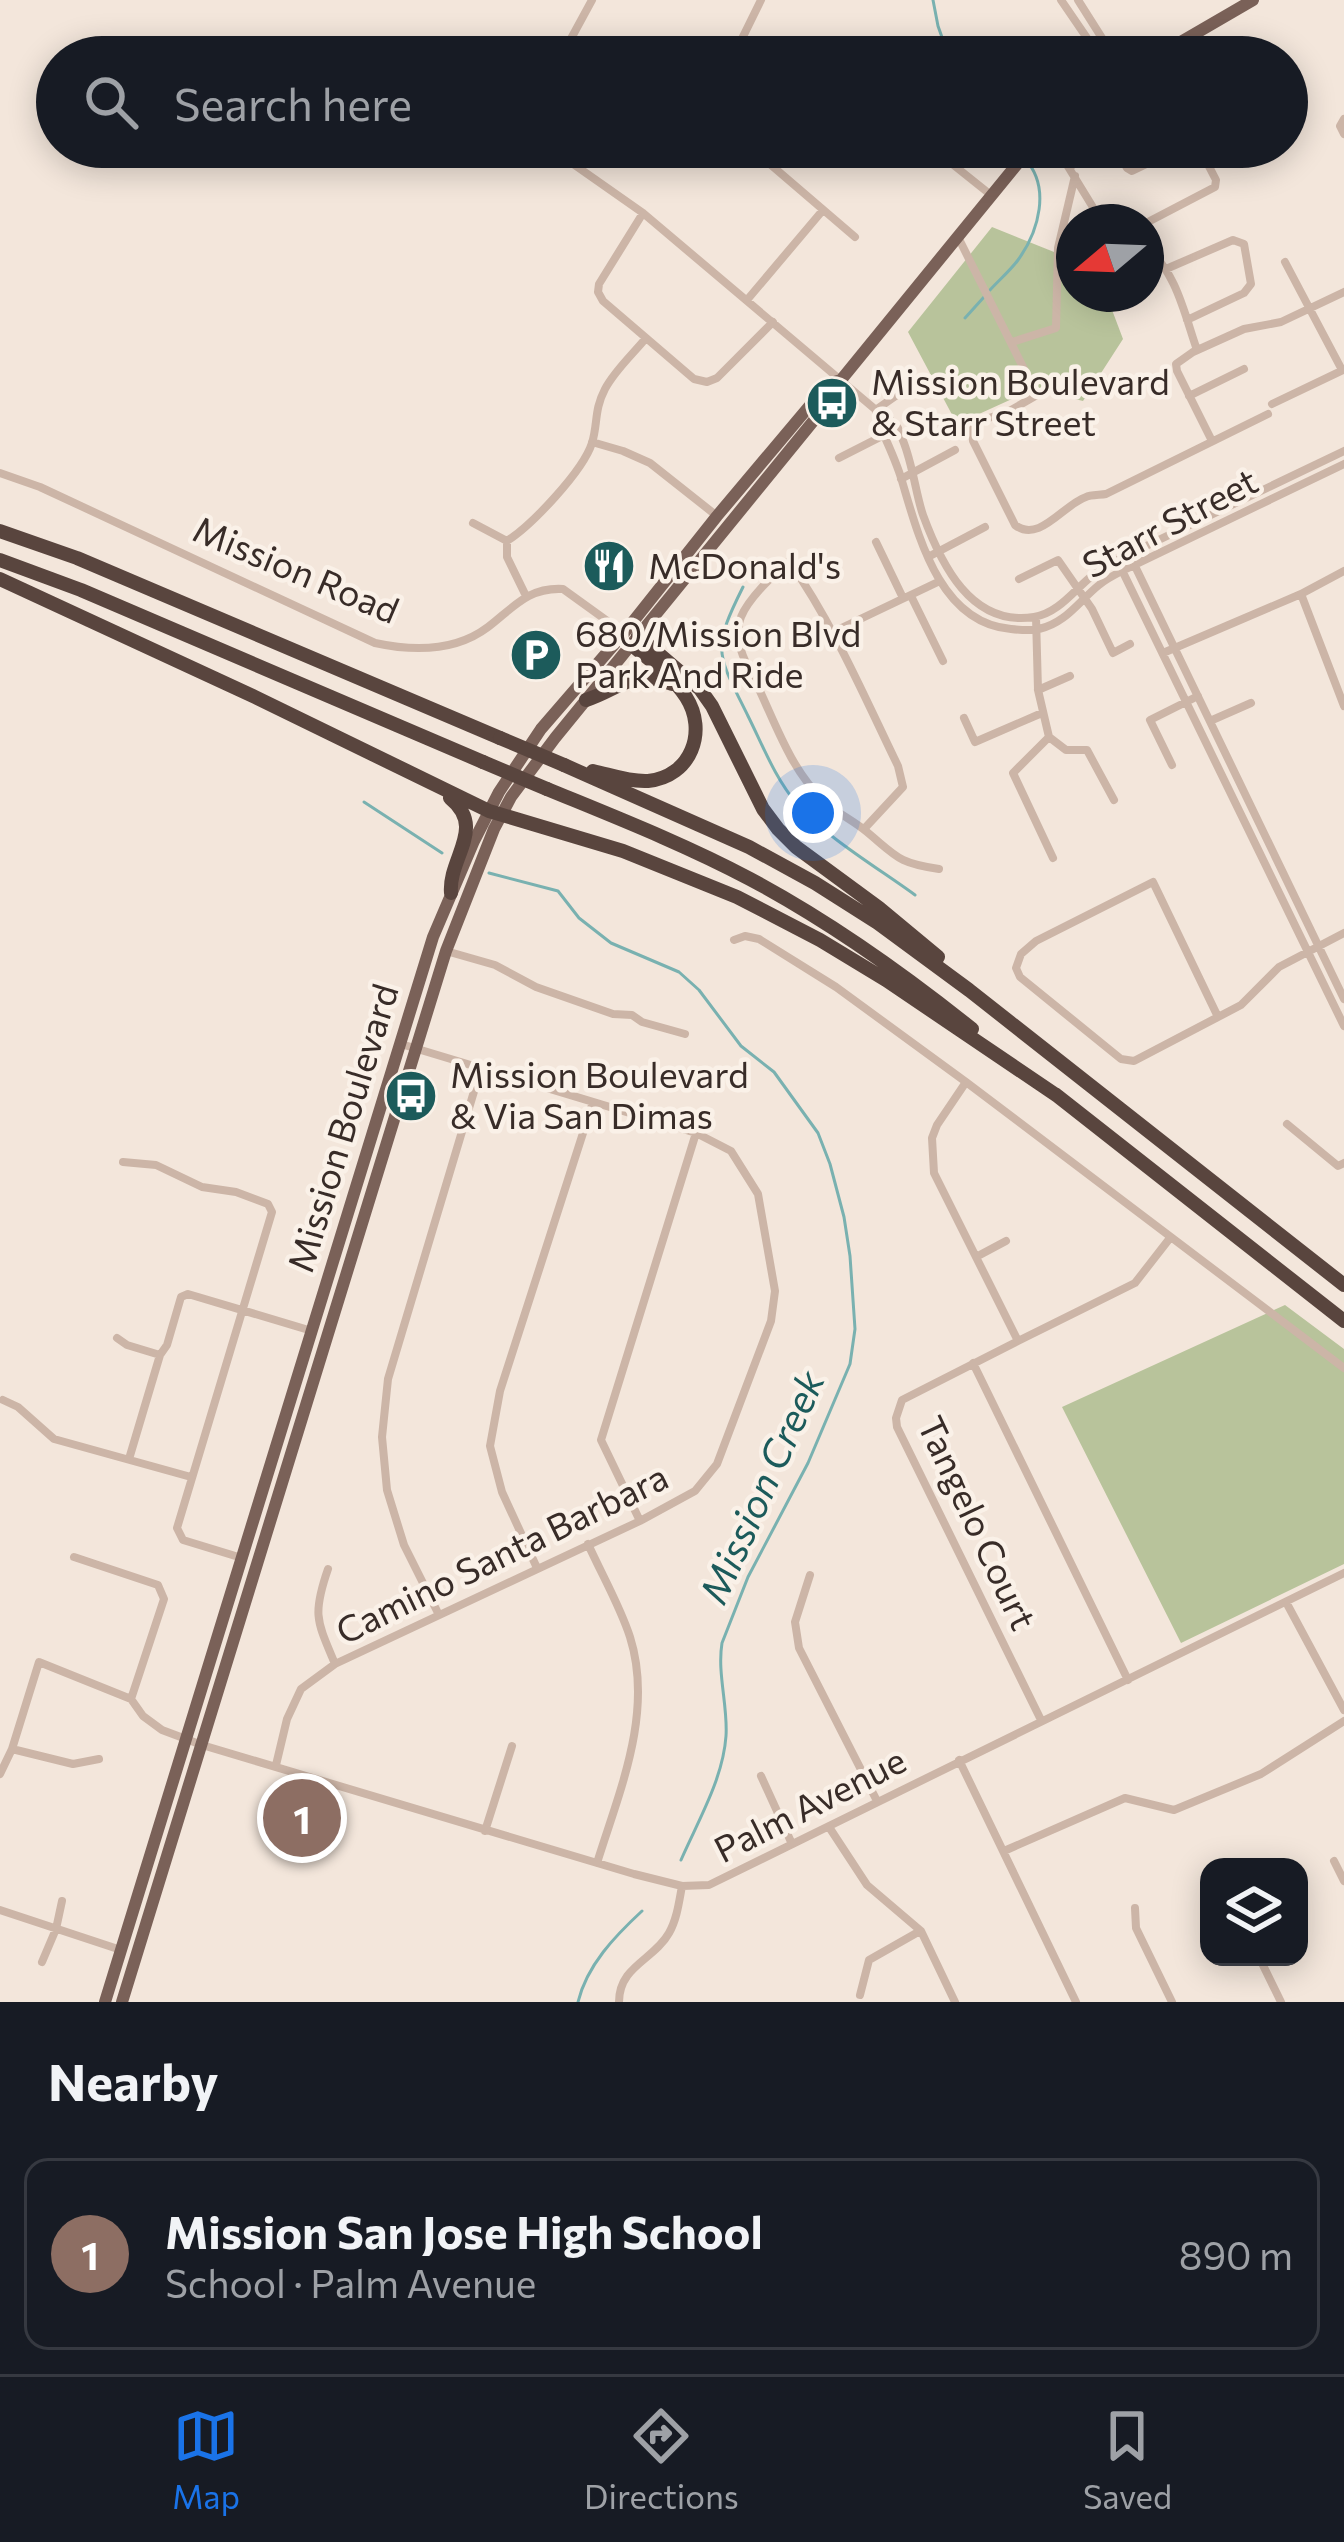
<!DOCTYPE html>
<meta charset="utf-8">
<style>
body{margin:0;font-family:Commissioner,sans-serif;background:#20242c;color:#f1f3f6}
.controls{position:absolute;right:36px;bottom:36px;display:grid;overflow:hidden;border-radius:24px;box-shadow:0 6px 30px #0003}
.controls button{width:108px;height:108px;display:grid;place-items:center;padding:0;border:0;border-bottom:3px solid #363941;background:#171b24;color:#f1f3f6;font:60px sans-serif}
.compass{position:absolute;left:1056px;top:204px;width:108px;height:108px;border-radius:50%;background:#171b24;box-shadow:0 6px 30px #0003;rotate:251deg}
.you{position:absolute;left:813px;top:813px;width:42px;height:42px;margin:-30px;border:9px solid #fff;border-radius:50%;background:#1a73e8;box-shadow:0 0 0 18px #1a73e833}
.badge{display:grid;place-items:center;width:78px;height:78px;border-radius:50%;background:#1a73e8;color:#fff;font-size:39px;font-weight:700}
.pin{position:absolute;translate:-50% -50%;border:6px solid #fff;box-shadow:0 3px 12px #0006}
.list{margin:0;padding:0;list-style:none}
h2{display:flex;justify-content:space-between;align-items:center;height:156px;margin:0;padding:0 48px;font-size:51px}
h2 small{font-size:39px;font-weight:400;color:#9ea1a6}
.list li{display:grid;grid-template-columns:78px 1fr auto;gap:36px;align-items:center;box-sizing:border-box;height:192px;margin:0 24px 24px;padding:0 24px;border:3px solid #363941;border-radius:24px}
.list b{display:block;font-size:45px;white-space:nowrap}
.list p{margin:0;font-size:39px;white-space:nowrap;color:#9ea1a6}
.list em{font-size:39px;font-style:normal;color:#9ea1a6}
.icon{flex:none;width:66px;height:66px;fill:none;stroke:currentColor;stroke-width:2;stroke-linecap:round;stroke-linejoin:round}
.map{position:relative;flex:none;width:1344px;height:2002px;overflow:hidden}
.search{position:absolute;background:#171b24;box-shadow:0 6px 30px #0003;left:36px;right:36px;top:36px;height:132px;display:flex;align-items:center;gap:30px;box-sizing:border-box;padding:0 42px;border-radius:66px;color:#9ea1a6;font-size:45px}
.sheet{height:372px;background:#171b24}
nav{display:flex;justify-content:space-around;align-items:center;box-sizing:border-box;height:168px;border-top:3px solid #363941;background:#171b24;font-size:33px;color:#9ea1a6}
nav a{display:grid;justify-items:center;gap:6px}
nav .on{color:#1a73e8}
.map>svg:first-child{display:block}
.green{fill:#b8c39b}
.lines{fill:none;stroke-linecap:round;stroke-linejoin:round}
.stream{stroke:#79b1b0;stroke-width:3}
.minor{stroke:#ccb5a7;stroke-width:8}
.primary{stroke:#7a6158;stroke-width:12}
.motorway{stroke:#59453e;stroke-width:14}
.motorway-bridge{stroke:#59453e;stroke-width:14}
.labels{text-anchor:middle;stroke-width:9;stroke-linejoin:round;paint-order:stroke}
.poi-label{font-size:36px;fill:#382c28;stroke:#faf1e8;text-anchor:start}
.street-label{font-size:36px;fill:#382c28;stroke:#faf1e8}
.water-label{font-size:39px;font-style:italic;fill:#1c5b5b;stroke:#faf1e8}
</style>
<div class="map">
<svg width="1344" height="2002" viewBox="0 0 1344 2002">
<rect width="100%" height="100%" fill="#f3e6db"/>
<!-- green -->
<path class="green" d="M992 227 1074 260V294H1106L1123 339 1083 401 1034 389 957 424 908 332Z
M1285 1305 1344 1349V1564L1181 1643 1062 1407Z"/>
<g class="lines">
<!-- stream -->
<path class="stream" d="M933 0 938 26 949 57
M990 290C999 280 1010 271 1018 260 1039 231 1051 187 1025 159
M965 318 984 297
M743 587C711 651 717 653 748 716 763 746 775 778 797 804 824 836 881 870 915 895
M364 802 442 853
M489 873 558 891 579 918 611 943 679 972 699 990 741 1046 774 1072 818 1133 830 1164 844 1217 850 1256 855 1329 850 1364 808 1463 748 1577 722 1643C717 1673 728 1706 726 1736 723 1779 698 1821 681 1860
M578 2002C587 1965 615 1936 642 1911"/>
<!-- minor -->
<path class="minor" d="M1061 0 1100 57
M1078 0 1114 57
M561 57 592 0
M733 57 761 0
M1344 119 1340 126 1344 134
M549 147 643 213 876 410C910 422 912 484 923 515 941 564 971 627 1034 617 1059 613 1075 589 1093 575 1101 569 1109 565 1117 560L1344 451
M750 147 855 237
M931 147 991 195
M1056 147 1102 222
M1115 147 1127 168 1132 171 1182 147
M1069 168 1095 147
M643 213 599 284 598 292 603 301 694 379 707 382 717 378 773 322
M1146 223 1215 187 1216 180 1199 147
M958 237 1037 395 1006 413 978 421 972 430 973 441 1015 525C1039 544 1064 504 1086 497 1090 495 1101 495 1106 494L1268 414
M1146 248C1176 270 1185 316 1197 350
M1285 262 1342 370
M1166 269 1233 240 1244 244 1251 284 1244 293 1187 320
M747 300 823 210
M1012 342 1056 328 1058 248 1075 176
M1189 396 1244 369
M1272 404 1343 370
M877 409 917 381
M876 410 877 420C886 440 896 460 902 481 919 538 940 623 1011 629 1020 630 1031 631 1039 629 1066 623 1079 601 1099 585 1106 579 1114 575 1122 571L1344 464
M1212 441 1177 371 1176 364 1193 352 1244 329 1281 322 1344 292
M592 442 623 451 650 463 717 516
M839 458 898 428
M0 473 40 487 375 643C412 651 455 652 488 627 513 608 528 587 563 589L624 633
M901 479 955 450
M473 523 507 541
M876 542 903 598
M928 557 985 527
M1117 560 1344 1026
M1133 562 1344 999
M1019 579 1058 560 1092 609 1113 653 1130 644
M1301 594 1344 706
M526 596 507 557V541C532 525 583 471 592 443 598 423 594 410 605 389 615 370 633 354 646 338
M911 596 943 661
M1036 617 1038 690 1049 737
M833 632 940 581
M1163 653 1301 594 1344 571
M1038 690 1070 676
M964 718 975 742 1042 713
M1210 721 1251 703
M1049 737 1013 773 1053 858
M1049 737 1066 750H1087L1114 800
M1172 765 1150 720 1198 696
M864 829 903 787 898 766C864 696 834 625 789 561 774 574 748 599 741 617 731 640 748 667 758 687 776 725 791 769 822 799 836 813 853 820 867 832 897 857 898 863 939 869
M734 940 745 936 759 939 836 987 966 1082 1344 1368
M446 951 495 965 536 987 613 1014 632 1015 642 1022 685 1034
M1218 1017 1153 882 1036 941 1021 954 1016 968 1020 977 1121 1059 1134 1061 1241 1005 1279 967 1344 933
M966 1082 937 1125 932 1138 934 1173 1018 1341 902 1400 896 1418 897 1427 1041 1720
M1287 1124 1338 1166 1344 1163
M123 1162 156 1165 202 1187 236 1192 268 1204 272 1212 177 1528 183 1540 242 1558
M976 1257 1006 1241
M117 1338 127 1345 160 1355
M1018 1341 1135 1283 1170 1238
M973 1363 1128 1680
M3 1400 18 1407 54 1439 191 1477
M129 1459 160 1355 167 1345 181 1297 188 1294 312 1331
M640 1521 601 1440 696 1133
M588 1544C602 1575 620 1606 630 1637 654 1713 619 1792 597 1863
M74 1557 158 1585 164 1599 131 1699
M537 1568 502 1492 490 1446 500 1391 593 1102
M328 1569C312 1615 317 1621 335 1664
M810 1575 795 1622 799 1648 877 1801
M1286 1602 1344 1710
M439 1615 404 1545 387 1490 382 1437 388 1379 481 1068
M12 1749 73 1764 99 1759
M959 1760 1076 2002
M276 1765 287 1719 301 1689 335 1664 640 1521 695 1491 717 1464 771 1321 775 1291 758 1194 731 1151 696 1133 401 1044
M0 1774 12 1749 39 1662 131 1699 143 1716 162 1730 202 1745 634 1874 682 1886 709 1885 1344 1573
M761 1776 792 1844
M829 1827 867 1885 921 1931 955 2002
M485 1831 512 1746
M1004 1851 1125 1798 1174 1810 1261 1774 1344 1721
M1334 1861 1344 1881
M1135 1908 1136 1928 1172 2002
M0 1910 121 1950
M1259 1957 1281 2002
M42 1962 56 1929 62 1901
M860 1995 869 1960 920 1931
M619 2002C619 1966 654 1960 669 1933 677 1919 679 1902 682 1886"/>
<!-- primary -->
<path class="primary" d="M1155 57 1253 0
M105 2002 433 937 474 841 499 792 541 729 624 633 717 516 828 384 841 380
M122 2002 446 951 494 829 511 797 555 738 837 392 841 380 1031 147"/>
<!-- motorway -->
<path class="motorway" d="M0 531 77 558 500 738
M0 560 81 590 483 762
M0 579 255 697 489 811 623 851 737 897 820 940 886 980 1059 1097
M638 636 700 689 712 706 763 809 778 829 796 847 879 908 938 957
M586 700C622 688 630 669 672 684
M564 765 749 847 815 883 878 923 969 990 1344 1285
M593 771C611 775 629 782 648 781 691 777 708 731 686 697 673 677 650 660 632 645
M547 789C615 817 684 844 750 879 829 921 902 973 972 1029
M450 798C487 828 448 858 451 893
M1055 1094 1344 1321"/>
<!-- motorway-bridge -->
<path class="motorway-bridge" d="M500 738 564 765
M483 762 547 789"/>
</g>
<!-- icons -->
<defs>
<g id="bus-disc" transform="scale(2.7)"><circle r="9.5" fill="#1c5b5b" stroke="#faf1e8"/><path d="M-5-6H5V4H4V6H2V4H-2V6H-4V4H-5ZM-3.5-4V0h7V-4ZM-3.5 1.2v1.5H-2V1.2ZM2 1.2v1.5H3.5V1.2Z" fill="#fff"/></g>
<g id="restaurant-disc" transform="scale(2.7)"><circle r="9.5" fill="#1c5b5b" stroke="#faf1e8"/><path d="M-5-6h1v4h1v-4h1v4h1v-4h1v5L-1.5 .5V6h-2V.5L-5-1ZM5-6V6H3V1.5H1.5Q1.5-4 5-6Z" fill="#fff"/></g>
<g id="parking-disc" transform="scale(2.7)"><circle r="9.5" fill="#1c5b5b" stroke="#faf1e8"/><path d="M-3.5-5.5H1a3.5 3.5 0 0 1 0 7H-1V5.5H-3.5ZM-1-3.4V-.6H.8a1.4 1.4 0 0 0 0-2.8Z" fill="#fff"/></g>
</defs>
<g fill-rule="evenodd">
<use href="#bus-disc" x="832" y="403"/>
<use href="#restaurant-disc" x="609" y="566"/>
<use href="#parking-disc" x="536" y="655"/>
<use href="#bus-disc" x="411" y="1096"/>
</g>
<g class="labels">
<!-- poi labels -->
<g class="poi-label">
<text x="871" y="395">Mission Boulevard<tspan x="871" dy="41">&amp; Starr Street</tspan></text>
<text x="648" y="579">McDonald's</text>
<text x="575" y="647">680/Mission Blvd<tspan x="575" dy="41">Park And Ride</tspan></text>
<text x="450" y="1088">Mission Boulevard<tspan x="450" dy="41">&amp; Via San Dimas</tspan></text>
</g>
<!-- street labels -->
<g class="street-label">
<text transform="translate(1170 523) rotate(-28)" y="13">Starr Street</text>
<text transform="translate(296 570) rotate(23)" y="13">Mission Road</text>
<text transform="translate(343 1128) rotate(-73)" y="13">Mission Boulevard</text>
<text transform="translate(977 1523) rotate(65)" y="13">Tangelo Court</text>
<text transform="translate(502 1554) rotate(-26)" y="13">Camino Santa Barbara</text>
<text transform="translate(810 1805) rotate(-27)" y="13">Palm Avenue</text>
</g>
<!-- water labels -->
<g class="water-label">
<text transform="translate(762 1487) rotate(-66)" y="14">Mission Creek</text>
</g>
</g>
</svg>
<div class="controls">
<button><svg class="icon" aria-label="layers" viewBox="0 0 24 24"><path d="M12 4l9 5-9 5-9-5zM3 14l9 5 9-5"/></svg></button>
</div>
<svg class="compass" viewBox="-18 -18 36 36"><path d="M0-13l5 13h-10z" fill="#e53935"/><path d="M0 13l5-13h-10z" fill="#9ea1a6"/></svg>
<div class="you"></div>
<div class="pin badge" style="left:302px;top:1818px;background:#8d6e63">1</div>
<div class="search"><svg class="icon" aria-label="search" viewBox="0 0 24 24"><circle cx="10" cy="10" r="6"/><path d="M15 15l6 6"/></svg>Search here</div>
</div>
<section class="sheet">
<h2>Nearby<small></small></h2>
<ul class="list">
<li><span class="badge" style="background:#8d6e63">1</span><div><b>Mission San Jose High School</b><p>School · Palm Avenue</p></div><em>890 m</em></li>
</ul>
</section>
<nav>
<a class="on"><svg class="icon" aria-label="map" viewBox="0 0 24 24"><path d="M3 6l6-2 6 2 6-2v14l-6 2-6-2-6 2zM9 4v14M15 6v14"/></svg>Map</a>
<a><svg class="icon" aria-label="directions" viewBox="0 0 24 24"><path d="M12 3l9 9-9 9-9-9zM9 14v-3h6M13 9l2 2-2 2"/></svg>Directions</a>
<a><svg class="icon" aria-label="saved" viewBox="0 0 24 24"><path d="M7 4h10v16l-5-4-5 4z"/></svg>Saved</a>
</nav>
